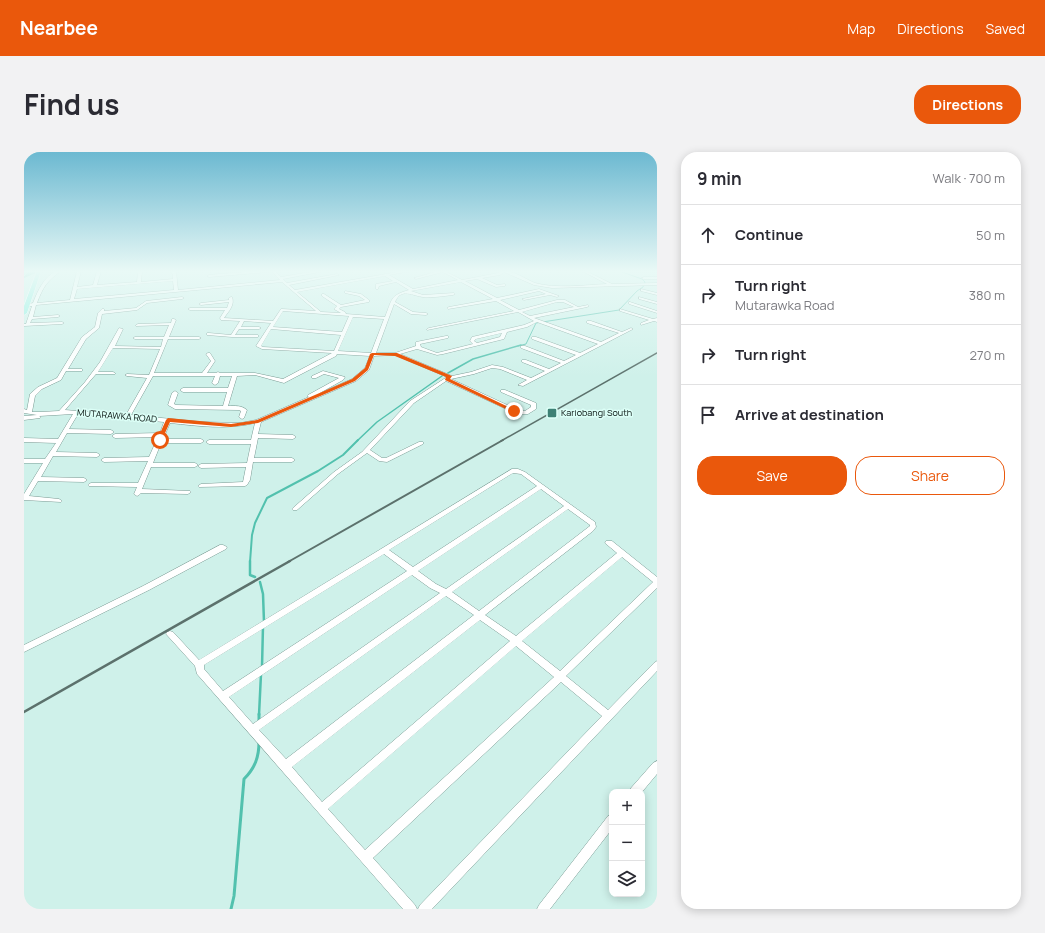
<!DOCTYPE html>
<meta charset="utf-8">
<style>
body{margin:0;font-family:Manrope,sans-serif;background:#f2f2f3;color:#2b2b33}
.controls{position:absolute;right:12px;bottom:12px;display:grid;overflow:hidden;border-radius:8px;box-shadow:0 2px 10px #0003}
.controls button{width:36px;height:36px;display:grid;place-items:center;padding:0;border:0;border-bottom:1px solid #e1e1e2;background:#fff;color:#2b2b33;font:20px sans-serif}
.stop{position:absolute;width:12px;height:12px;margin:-9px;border:3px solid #ea580c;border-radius:50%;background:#fff}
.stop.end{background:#ea580c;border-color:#fff;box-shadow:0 1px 4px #0008}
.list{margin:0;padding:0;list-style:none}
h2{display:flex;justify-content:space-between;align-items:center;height:52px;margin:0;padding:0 16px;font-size:17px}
h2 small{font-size:13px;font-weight:400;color:#7c7c81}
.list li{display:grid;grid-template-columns:26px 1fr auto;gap:12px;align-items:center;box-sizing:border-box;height:60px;padding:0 16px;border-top:1px solid #e1e1e2}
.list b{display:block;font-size:15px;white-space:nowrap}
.list p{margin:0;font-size:13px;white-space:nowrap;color:#7c7c81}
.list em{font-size:13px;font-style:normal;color:#7c7c81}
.actions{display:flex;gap:8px;padding:12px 16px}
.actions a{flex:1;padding:9px 0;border:1px solid #ea580c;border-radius:16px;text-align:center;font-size:14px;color:#ea580c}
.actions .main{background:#ea580c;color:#fff}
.icon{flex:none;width:22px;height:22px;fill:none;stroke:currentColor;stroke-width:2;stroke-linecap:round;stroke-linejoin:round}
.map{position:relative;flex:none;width:633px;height:757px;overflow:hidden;border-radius:16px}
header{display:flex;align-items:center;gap:24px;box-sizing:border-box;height:56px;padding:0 20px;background:#ea580c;color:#fff}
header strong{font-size:19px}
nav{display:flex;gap:22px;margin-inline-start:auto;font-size:14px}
.intro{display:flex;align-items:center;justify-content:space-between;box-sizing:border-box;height:96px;padding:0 24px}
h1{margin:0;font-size:28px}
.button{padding:10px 18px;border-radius:16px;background:#ea580c;color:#fff;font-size:14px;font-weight:700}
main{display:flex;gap:24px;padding:0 24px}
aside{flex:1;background:#fff;border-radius:16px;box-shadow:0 2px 10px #0003}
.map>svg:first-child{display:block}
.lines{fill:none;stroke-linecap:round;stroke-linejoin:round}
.stream-far4{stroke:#52c1ae;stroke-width:1}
.stream-far3{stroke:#52c1ae;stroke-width:1.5}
.stream-far2{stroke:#52c1ae;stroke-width:2}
.stream-far1{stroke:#52c1ae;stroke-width:2.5}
.stream{stroke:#52c1ae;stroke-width:3}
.river{fill:#52c1ae;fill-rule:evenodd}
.minor-casing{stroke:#7b9b94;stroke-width:1}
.major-casing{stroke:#fff;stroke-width:1}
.minor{fill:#fff;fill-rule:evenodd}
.major{fill:#8ff1e2;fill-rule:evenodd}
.rail-far2{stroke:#5c716c;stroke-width:1.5}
.rail-far1{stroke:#5c716c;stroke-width:2}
.rail{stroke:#5c716c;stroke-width:2.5}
.route{fill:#ea580c}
.poi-dot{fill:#3d8175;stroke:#dcfff7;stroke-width:1.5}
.labels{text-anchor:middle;stroke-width:3;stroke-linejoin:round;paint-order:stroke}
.far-poi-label{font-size:9px;fill:#05100d;stroke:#dcfff7;text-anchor:start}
.far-street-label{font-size:9px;fill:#05100d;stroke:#dcfff7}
</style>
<header>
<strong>Nearbee</strong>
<nav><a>Map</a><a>Directions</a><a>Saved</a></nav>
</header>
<div class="intro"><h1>Find us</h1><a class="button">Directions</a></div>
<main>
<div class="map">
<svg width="633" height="757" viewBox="0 0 633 757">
<rect width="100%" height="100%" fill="#cff1ea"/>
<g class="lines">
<!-- stream-far4 -->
<path class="stream-far4" d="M494 194 502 192 512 171 595 158 613 139 619 135 621 130 618 127 595 119"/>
<!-- stream-far3 -->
<path class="stream-far3" d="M424 221 449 207 497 193
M333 289 353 270 418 224"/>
<!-- stream-far2 -->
<path class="stream-far2" d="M226 410 228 383 231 371 243 346 294 319 319 303 334 288"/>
<!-- stream-far1 -->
<path class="stream-far1" d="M226 409V423L231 425
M236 430 239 442 240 470
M238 515 239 474
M235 563 237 522"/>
<!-- stream -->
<path class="stream" d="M235 569V562
M207 757 210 744 220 627C231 616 235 605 235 590"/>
<!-- river -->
<path class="river" d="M7 119H16L0 126V122Z"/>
<!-- minor casing -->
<g class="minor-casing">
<path id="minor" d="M32 119H37C23 129 19 135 13 151L46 148 53 119H57L53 135 69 133 73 119H77L73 133 113 130 114 119H118L117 130 149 127 148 119H152L154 138 256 128 247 119H251L257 125 292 119H300L259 127 263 131 313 122 315 123 265 133 271 138 379 119H386L365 123 389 137 434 128 419 120 392 127 390 126 415 119H421L438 128 474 121C483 114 501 127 511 131 531 137 562 133 583 132L558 119H562L588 132 633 131V133L528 136 510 133 480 120 476 123 458 126 473 133 481 132V134H480L472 135 453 127 441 129 473 146 515 137 535 144 533 145 526 143 500 148 498 147 522 142 515 139 476 148 495 158 533 148H541L554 155 564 153 565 154 563 155 510 166 577 190 595 181 563 171V169H567L598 180 607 176 609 177 499 234 494 233 503 228 476 217 468 216 450 222 427 227 496 259H501L507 255V253L477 240V238H481L512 251V257L504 262H493L422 229 390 251 346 298 358 306H362L395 290H399V292L363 310 355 309 343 301 314 322 273 358H269L268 357 269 356 310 320 338 300 386 249 423 225 371 203 350 204 345 218 332 229 237 270 234 282 269 283 272 285 269 287 234 286 230 306H268L271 308 268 310H229L226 328 223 333 221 334 175 335 174 334 177 332 219 330 222 315 177 316 174 314 177 312 223 311 227 292H185L182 290 185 288H227L231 271C203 278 174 274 146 271L139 287H177L180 289 177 291H137L129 311H171L174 313 171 315H127L118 337 166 339 167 340 164 342 117 341 115 343 113 344 110 342 113 335 65 334 64 333 65 332 67 331H114L124 309 80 310 77 308 80 306 125 305 134 285 91 286 88 284 91 282 136 281 140 270 54 262 45 277 87 278 90 280 87 282 43 281 32 300 73 301 76 303 73 305 29 304 17 325 60 326 63 328 60 330 14 329 5 344 35 347 38 349 37 350 0 348V342L19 311H0V307H21L32 291 0 290V286L34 287 49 262 15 264 17 265 16 266 0 268V264L13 263 0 261V257L3 258 6 242 14 235 33 226 58 185 71 175 74 161 78 157H80V159L112 156 122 149 158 145 160 146 158 147 123 151 113 158 78 162 75 176 62 187 44 217H58V219H42L37 228 18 237 11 244 8 260H16L35 259 61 230 76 210 95 176 99 177 91 194 137 195 139 187H111L109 186 111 185H140L145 173 112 174V173L114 172 147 171 148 167H150L152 168 145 185H175L177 186 175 187H144L130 221H178L187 209 182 202 184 201H186L191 209 183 221H192L194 220 196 221H231L259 227 308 201 238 197 232 194 247 171 220 169 217 175H235L237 176 235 177H215L211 183H234V185H208L183 183V181H185L207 183 216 169 197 168 196 166 201 158H166L164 157 166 156H203L205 150 177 153 175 152 177 151 205 148V146L207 145H208C211 153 205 159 200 166L249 169 257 157H258L292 159 258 130 12 153 9 165 34 163 36 164 34 165 8 167 6 171 38 170 40 171 38 172 0 174V172H2L8 154H3L1 153 9 151C14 138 20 125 32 119ZM361 124 369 129 352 132V137H354L355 134 372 130 385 138C366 143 368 148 361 165L322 162 321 160 315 157 317 155 345 150V148L337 142 321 139V141L335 144 341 148 317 153 300 142H298V144L313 154 310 157 317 161 297 160 273 140ZM149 129 150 138 50 147 53 137ZM437 130 469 147 425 155 423 156 424 157 472 149 490 159 405 176 403 177V178L494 160 510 169 500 173 448 185 446 189 449 192 413 201 397 195 396 192 424 186V184H422L392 190V194L371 201H352L370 152 387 162 402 163 404 162 402 161 389 160 371 150C377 135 389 144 399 145 409 146 419 144 429 143L431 142 430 141 399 143 387 139ZM533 150H539L550 155 506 164 498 160ZM259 159 325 164 318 180 249 175ZM329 165 360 167 347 201 314 199ZM513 170 574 192 556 201 512 185H508V187L552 203 540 209 501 194H497V196L537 211 525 217 502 208H498V210L521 219 507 226 479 215 468 213 447 220 428 224 376 202 393 197 413 203 419 202 480 187 483 180 503 175ZM247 177 317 183 310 199 239 195 237 194ZM478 181 476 185 453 191 450 189 452 187ZM89 196 136 197 125 223 103 222 101 223 103 224 123 226 102 263 41 258 72 222H91V221L89 220H74ZM313 202 346 204 341 216 328 227 294 242 319 228 321 225 299 219 288 224V226H292L300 222 315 226 284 243 283 244 285 245 232 268 216 271 178 270 107 263 129 224H191L188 231 191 233 194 231 196 224H208L204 236H159L156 238 159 240H203L199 254 152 253 150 252 154 241 151 239 148 241 144 253 151 257 215 258 217 259 215 265 218 267 220 266 223 258C217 253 211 254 204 254L213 224 231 223 260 231 312 204Z
M233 119H246L244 120 185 125 183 124 185 123Z
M606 119H633V120H608Z
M620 125H633V127H619L618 126Z
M617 137 633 141V143L617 139Z
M615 145 633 150V152L615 147Z
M606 150 633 159V161L605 152V150Z
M596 157 629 167 633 166V170L630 169 617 173V171L625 168 596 159Z
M488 317H494L501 320 571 370 572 375 569 379 461 463 492 484 593 401 581 391 582 389H588L633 425V436L542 524 584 558 630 511 633 509V519L408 757H394L396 753 578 564 537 530 349 706 391 753 393 757H379C310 679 242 600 173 522L171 514 142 482 143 480 146 479 149 480 175 508ZM489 321 497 322 513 334 389 415 365 398ZM517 337 540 354 422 437 412 432 394 419ZM544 357 566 373V374L455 459 428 440ZM360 402 383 419 199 539 180 517V513ZM598 405 629 430 536 519 498 489ZM388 423 406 436 416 441 229 572 205 545ZM422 444 450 463 262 607 235 578ZM456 468 486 489 298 650 268 615ZM492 494 530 525 341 698 304 657Z
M196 393H199L203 395 202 397 125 438 0 500V493L119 434Z
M633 609V622L618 640H606L607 636 629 611Z
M588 663V677L526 757H513L515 753 584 664Z"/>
</g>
<!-- major casing -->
<g class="major-casing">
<path id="major" d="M0 119H4L0 124Z
M13 119H17L3 161 0 163V154Z"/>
</g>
<!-- minor -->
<use href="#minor" class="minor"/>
<!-- major -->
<use href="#major" class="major"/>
<!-- rail-far2 -->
<path class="rail-far2" d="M477 289 633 201"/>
<!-- rail-far1 -->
<path class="rail-far1" d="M264 410 479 288"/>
<!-- rail -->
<path class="rail" d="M0 560 266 409"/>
</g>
<!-- sky -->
<linearGradient id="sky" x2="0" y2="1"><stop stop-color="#6cb9d1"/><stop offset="0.53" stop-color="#e9f9f6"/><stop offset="1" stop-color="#e9f9f6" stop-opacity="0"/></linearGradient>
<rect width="633" height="225" fill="url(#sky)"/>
<!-- route -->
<path class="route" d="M348 201H373L428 224 426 227 493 259 488 260 421 228 422 225 371 204 350 203 344 218 331 229 234 271 207 275 146 270 137 290 133 288 142 268 144 266 207 272 233 268 328 227 341 216 346 202Z"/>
<!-- markers -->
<rect class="poi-dot" x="523" y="256" width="10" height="10" rx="2"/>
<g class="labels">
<!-- far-poi labels -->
<g class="far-poi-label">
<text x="537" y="264">Kariobangi South</text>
</g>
<!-- far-street labels -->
<g class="far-street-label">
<text transform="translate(93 264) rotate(5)" y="3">MUTARAWKA ROAD</text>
</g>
</g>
</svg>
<div class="controls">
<button>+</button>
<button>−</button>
<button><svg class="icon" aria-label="layers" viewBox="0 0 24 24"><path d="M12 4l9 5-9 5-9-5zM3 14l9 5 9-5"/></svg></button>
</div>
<div class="stop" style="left:136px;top:288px"></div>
<div class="stop end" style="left:490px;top:259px"></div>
</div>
<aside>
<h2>9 min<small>Walk · 700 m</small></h2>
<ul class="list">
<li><svg class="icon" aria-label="ahead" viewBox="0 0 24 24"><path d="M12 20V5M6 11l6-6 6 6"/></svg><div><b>Continue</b></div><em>50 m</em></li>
<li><svg class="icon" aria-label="right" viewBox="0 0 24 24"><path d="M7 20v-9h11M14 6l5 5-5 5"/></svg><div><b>Turn right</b><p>Mutarawka Road</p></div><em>380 m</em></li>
<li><svg class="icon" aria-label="right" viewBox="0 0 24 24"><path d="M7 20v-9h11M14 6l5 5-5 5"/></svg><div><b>Turn right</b></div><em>270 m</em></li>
<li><svg class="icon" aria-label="arrive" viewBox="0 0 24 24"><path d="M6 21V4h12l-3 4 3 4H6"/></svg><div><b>Arrive at destination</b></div></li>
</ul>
<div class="actions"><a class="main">Save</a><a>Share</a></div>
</aside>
</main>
